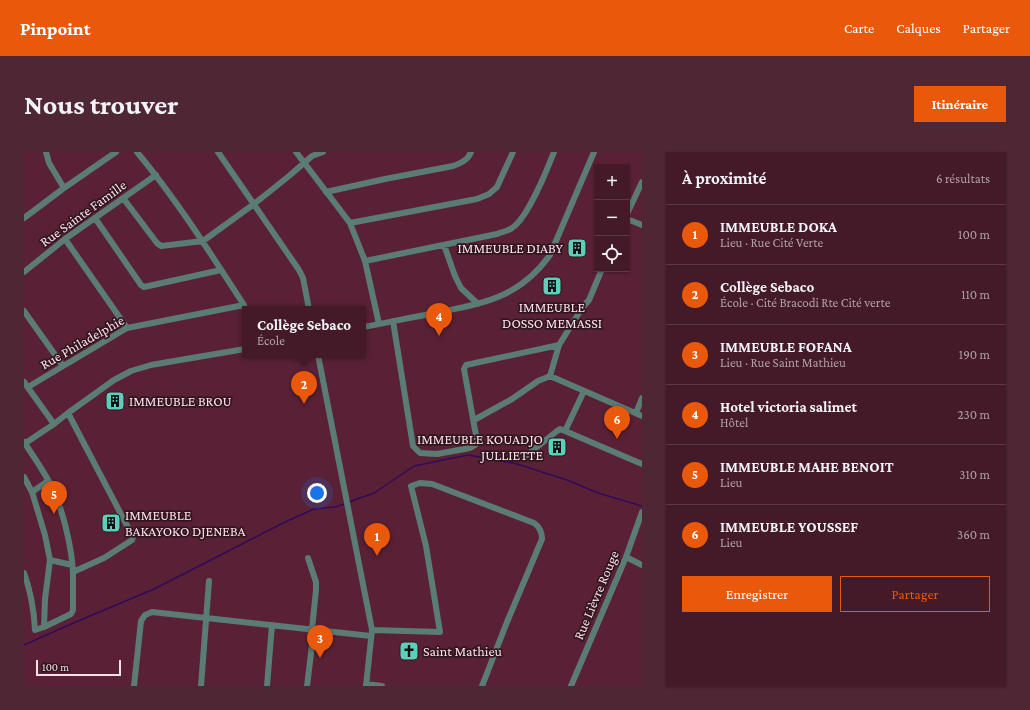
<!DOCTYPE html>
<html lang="fr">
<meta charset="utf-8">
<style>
body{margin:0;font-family:"Crimson Pro",serif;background:#4e2634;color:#f1f3f6}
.controls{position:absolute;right:12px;top:12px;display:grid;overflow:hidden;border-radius:0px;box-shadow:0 1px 3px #0004}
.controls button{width:36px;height:36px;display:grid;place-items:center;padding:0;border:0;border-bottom:1px solid #5c3845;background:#441928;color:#f1f3f6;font:20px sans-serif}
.scale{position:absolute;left:12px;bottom:10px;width:85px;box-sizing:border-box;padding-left:4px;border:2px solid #fee0e8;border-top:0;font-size:11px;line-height:14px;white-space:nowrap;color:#fee0e8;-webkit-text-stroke:3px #30161f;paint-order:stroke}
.you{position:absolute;left:293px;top:341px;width:14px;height:14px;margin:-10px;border:3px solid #fff;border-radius:50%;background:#1a73e8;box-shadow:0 0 0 6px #1a73e833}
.badge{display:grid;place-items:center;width:26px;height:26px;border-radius:50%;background:#ea580c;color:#fff;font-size:13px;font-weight:700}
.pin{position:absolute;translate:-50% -33px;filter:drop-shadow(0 1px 2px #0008)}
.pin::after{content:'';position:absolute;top:21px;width:14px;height:12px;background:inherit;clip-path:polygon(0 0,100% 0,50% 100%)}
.popup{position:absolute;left:218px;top:154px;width:124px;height:52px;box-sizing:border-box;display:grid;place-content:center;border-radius:0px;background:#441928;filter:drop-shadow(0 1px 3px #0005);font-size:13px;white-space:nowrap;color:#afa0a8}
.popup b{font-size:15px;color:#f1f3f6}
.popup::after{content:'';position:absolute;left:50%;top:100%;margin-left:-8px;border:8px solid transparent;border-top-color:#441928}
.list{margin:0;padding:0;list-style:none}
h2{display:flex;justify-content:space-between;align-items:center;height:52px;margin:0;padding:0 16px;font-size:17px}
h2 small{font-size:13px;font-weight:400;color:#afa0a8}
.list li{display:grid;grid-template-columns:26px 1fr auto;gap:12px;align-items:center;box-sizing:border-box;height:60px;padding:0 16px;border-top:1px solid #5c3845}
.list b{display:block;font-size:15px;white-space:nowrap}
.list p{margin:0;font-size:13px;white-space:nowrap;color:#afa0a8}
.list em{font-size:13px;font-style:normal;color:#afa0a8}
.actions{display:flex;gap:8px;padding:12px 16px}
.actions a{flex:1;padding:9px 0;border:1px solid #ea580c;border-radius:0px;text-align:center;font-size:14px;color:#ea580c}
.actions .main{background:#ea580c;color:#fff}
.icon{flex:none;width:22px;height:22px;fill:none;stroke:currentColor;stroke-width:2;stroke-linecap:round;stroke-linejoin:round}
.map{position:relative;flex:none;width:618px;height:534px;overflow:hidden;border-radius:0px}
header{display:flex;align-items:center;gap:24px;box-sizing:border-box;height:56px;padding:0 20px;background:#ea580c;color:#fff}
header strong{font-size:19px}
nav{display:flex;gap:22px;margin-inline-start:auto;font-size:14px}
.intro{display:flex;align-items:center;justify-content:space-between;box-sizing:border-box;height:96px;padding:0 24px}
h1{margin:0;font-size:28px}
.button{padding:10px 18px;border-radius:0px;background:#ea580c;color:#fff;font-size:14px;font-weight:700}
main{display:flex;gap:24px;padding:0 24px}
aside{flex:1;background:#441928;border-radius:0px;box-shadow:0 1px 3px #0004}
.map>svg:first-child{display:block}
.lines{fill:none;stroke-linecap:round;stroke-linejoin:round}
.stream{stroke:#310b59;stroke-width:1.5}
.street{stroke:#5b7c75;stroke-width:6}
.labels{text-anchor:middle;stroke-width:3.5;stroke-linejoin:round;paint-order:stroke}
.street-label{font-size:14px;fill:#fee0e8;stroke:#30161f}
.poi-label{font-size:14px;fill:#fee0e8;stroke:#30161f;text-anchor:start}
</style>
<header>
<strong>Pinpoint</strong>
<nav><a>Carte</a><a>Calques</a><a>Partager</a></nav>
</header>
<div class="intro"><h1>Nous trouver</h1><a class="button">Itinéraire</a></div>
<main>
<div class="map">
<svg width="618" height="534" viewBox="0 0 618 534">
<rect width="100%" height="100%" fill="#5a2136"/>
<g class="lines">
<!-- stream -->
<path class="stream" d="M325 350 350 341 390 314 444 303 493 312 543 328 574 341 618 354
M0 493 47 472 130 437 261 370 290 357 311 355 321 352"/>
<!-- street -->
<path class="street" d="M22 0 25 11 40 36
M113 0C153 48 186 101 220 153L221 157
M194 0 275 118 279 126 285 157
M272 0 326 71 341 109 355 172
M302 40 361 27 429 14C437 11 444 8 447 0
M99 46 133 91 137 94 179 89 230 52 265 24 288 4 299 0
M603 62 618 30
M0 66 40 36 92 0
M71 66 117 133 120 135 197 118
M603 67 618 73
M326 71 453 47 465 42 473 35 489 0
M41 87 103 176
M420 93 431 124 437 136 454 152
M341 109 473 82C478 80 484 79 488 76 503 67 523 18 530 0
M0 120 41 87 132 23
M0 159 39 214
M369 169 389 294 396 301 413 302 446 296 451 293 453 289 440 217 442 213 535 193
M339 175C363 171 387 165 412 161 460 151 495 146 526 103L570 0
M294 203 348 478 342 534
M526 224 535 193 558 156 565 148 578 117
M0 230 30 272
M4 235 103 176 220 153
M44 261 109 385 108 388 80 406 49 420
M612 261 618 246
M450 268 488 247 514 229 526 224 618 264
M541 279 618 312
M0 290C10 305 21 321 29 337 39 359 48 396 49 421 49 433 49 445 49 458L47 462 20 475 11 478C10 458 7 440 0 421
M0 292 30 272 44 261 90 228 107 219 127 213 156 208 221 197
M503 303 533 279 536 277 541 279 560 239
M0 325 8 340 21 383 26 408 21 447 20 475
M8 340 24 329
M602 405 618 413
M284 406 292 430V438L288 477
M26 408 48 413
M348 478 416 480 402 394 387 334 396 331 408 332 510 371C516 375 518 380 518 387L483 470 458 534
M342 532 358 534
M110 534 117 469 121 463 128 460 347 484
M177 534 185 429
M243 534 248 473
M283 534 290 477
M547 534 602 405 618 360"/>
</g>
<!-- icons -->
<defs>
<g id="building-square" transform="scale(1)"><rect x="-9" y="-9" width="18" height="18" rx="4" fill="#5dceb9" stroke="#30161f"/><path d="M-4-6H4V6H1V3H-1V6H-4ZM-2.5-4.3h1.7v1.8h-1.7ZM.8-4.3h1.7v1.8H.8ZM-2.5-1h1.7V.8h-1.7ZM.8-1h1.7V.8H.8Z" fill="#111"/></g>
<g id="church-square" transform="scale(1)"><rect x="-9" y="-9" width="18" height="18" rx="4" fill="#5dceb9" stroke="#30161f"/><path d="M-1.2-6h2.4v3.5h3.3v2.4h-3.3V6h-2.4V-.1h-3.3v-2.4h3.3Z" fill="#111"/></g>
</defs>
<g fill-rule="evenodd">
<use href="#building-square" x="553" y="96"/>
<use href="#building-square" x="528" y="134"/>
<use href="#building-square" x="91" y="249"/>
<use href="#building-square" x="533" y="295"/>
<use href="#building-square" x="87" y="371"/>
<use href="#church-square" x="385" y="499"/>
</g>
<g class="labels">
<!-- street labels -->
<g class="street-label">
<text transform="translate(59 61) rotate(-36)" y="5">Rue Sainte Famille</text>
<text transform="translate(58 190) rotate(-30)" y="5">Rue Philadelphie</text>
<text transform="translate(572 443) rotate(-67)" y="5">Rue Lièvre Rouge</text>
</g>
<!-- poi labels -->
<g class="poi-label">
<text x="539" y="101" text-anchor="end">IMMEUBLE DIABY</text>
<text x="528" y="160" text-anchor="middle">IMMEUBLE<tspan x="528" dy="16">DOSSO MEMASSI</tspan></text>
<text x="105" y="254">IMMEUBLE BROU</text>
<text x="519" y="292" text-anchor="end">IMMEUBLE KOUADJO<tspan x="519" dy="16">JULLIETTE</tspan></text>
<text x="101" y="368">IMMEUBLE<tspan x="101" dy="16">BAKAYOKO DJENEBA</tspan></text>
<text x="399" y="504">Saint Mathieu</text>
</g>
</g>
</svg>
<div class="controls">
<button>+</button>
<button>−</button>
<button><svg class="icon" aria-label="locate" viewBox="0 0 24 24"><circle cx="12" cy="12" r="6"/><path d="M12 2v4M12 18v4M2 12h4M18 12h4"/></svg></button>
</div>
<div class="scale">100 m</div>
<div class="you"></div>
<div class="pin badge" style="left:353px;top:404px">1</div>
<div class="pin badge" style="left:280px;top:252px">2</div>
<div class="popup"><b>Collège Sebaco</b>École</div>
<div class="pin badge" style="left:296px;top:506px">3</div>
<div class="pin badge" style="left:415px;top:184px">4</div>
<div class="pin badge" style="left:30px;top:362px">5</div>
<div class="pin badge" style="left:593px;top:287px">6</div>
</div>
<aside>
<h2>À proximité<small>6 résultats</small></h2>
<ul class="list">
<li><span class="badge">1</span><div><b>IMMEUBLE DOKA</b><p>Lieu · Rue Cité Verte</p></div><em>100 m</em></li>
<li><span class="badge">2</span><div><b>Collège Sebaco</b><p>École · Cité Bracodi Rte Cité verte</p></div><em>110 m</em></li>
<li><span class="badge">3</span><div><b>IMMEUBLE FOFANA</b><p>Lieu · Rue Saint Mathieu</p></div><em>190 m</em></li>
<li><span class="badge">4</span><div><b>Hotel victoria salimet</b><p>Hôtel</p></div><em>230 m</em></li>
<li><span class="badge">5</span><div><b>IMMEUBLE MAHE BENOIT</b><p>Lieu</p></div><em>310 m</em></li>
<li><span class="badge">6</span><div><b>IMMEUBLE YOUSSEF</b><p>Lieu</p></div><em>360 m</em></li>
</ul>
<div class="actions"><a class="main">Enregistrer</a><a>Partager</a></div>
</aside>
</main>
